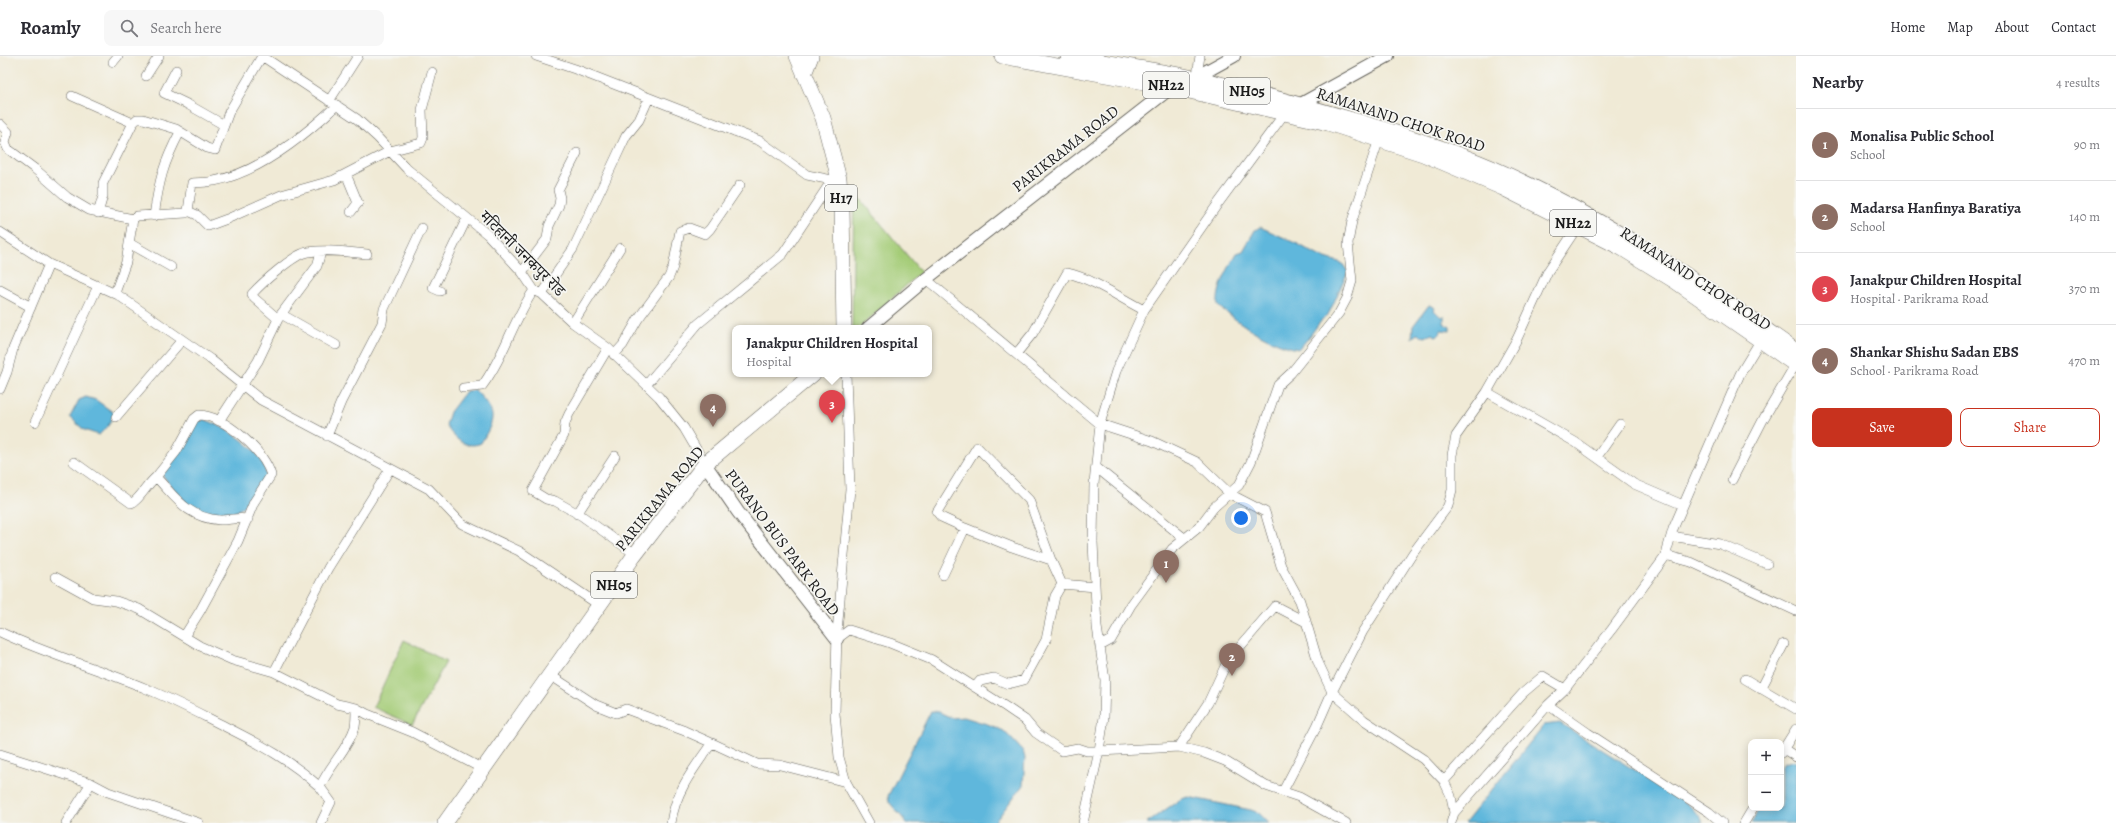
<!DOCTYPE html>
<meta charset="utf-8">
<style>
body{margin:0;font-family:Alegreya,"Noto Serif Devanagari",serif;background:#f7f7f7;color:#2b2b33}
.controls{position:absolute;right:12px;bottom:12px;display:grid;overflow:hidden;border-radius:8px;box-shadow:0 2px 10px #0003}
.controls button{width:36px;height:36px;display:grid;place-items:center;padding:0;border:0;border-bottom:1px solid #e1e1e2;background:#fff;color:#2b2b33;font:20px sans-serif}
.you{position:absolute;left:1241px;top:462px;width:14px;height:14px;margin:-10px;border:3px solid #fff;border-radius:50%;background:#1a73e8;box-shadow:0 0 0 6px #1a73e833}
.badge{display:grid;place-items:center;width:26px;height:26px;border-radius:50%;background:#c8321e;color:#fff;font-size:13px;font-weight:700}
.pin{position:absolute;translate:-50% -33px;filter:drop-shadow(0 1px 2px #0008)}
.pin::after{content:'';position:absolute;top:21px;width:14px;height:12px;background:inherit;clip-path:polygon(0 0,100% 0,50% 100%)}
.popup{position:absolute;left:732px;top:269px;width:200px;height:52px;box-sizing:border-box;display:grid;place-content:center;border-radius:8px;background:#fff;filter:drop-shadow(0 1px 3px #0005);font-size:13px;white-space:nowrap;color:#7c7c81}
.popup b{font-size:15px;color:#2b2b33}
.popup::after{content:'';position:absolute;left:50%;top:100%;margin-left:-8px;border:8px solid transparent;border-top-color:#fff}
.list{margin:0;padding:0;list-style:none}
h2{display:flex;justify-content:space-between;align-items:center;height:52px;margin:0;padding:0 16px;font-size:17px}
h2 small{font-size:13px;font-weight:400;color:#7c7c81}
.list li{display:grid;grid-template-columns:26px 1fr auto;gap:12px;align-items:center;box-sizing:border-box;height:72px;padding:0 16px;border-top:1px solid #e1e1e2}
.list b{display:block;font-size:15px;white-space:nowrap}
.list p{margin:0;font-size:13px;white-space:nowrap;color:#7c7c81}
.list em{font-size:13px;font-style:normal;color:#7c7c81}
.actions{display:flex;gap:8px;padding:12px 16px}
.actions a{flex:1;padding:9px 0;border:1px solid #c8321e;border-radius:8px;text-align:center;font-size:14px;color:#c8321e}
.actions .main{background:#c8321e;color:#fff}
.icon{flex:none;width:22px;height:22px;fill:none;stroke:currentColor;stroke-width:2;stroke-linecap:round;stroke-linejoin:round}
.map{position:relative;flex:none;width:1796px;height:767px;overflow:hidden}
header{display:flex;align-items:center;gap:24px;box-sizing:border-box;height:56px;padding:0 20px;background:#fff;border-bottom:1px solid #e1e1e2}
header strong{font-size:19px}
nav{display:flex;gap:22px;margin-inline-start:auto;font-size:14px}
.search{width:280px;height:36px;background:#f7f7f7;display:flex;align-items:center;gap:10px;box-sizing:border-box;padding:0 14px;border-radius:8px;color:#7c7c81;font-size:15px}
main{display:flex}
aside{flex:1;background:#fff}
.map>svg:first-child{display:block}
.green{fill:#a4cc77;stroke:#60744a}
.water{fill:#5fb7dc;stroke:#3e6a7c}
.lines{fill:none;stroke-linecap:round;stroke-linejoin:round}
.minor-casing{stroke:#66645d;stroke-width:10}
.tertiary-casing{stroke:#66645d;stroke-width:14}
.primary-casing{stroke:#66645d;stroke-width:16}
.trunk-casing{stroke:#66645d;stroke-width:16}
.minor{stroke:#fff;stroke-width:9}
.tertiary{stroke:#fff;stroke-width:12}
.primary{stroke:#fff;stroke-width:15}
.trunk{stroke:#fff;stroke-width:15}
.labels{text-anchor:middle;stroke-width:3.5;stroke-linejoin:round;paint-order:stroke}
.shield{fill:#f6f6f2;stroke:#5d5d5c;stroke-width:1}
.shield-label{font-size:15px;font-weight:bold;fill:#1c1c1c}
.street-label{font-size:16px;fill:#1c1c1c;stroke:#f6f6f2}
</style>
<header>
<strong>Roamly</strong>
<div class="search"><svg class="icon" aria-label="search" viewBox="0 0 24 24"><circle cx="10" cy="10" r="6"/><path d="M15 15l6 6"/></svg>Search here</div>
<nav><a>Home</a><a>Map</a><a>About</a><a>Contact</a></nav>
</header>
<main>
<div class="map">
<svg width="1796" height="767" viewBox="0 0 1796 767">
<rect width="100%" height="100%" fill="#f6f6f2"/>
<filter id="ink" filterUnits="userSpaceOnUse"><feTurbulence type="fractalNoise" baseFrequency=".025" numOctaves="2"/><feDisplacementMap in="SourceGraphic" scale="8" xChannelSelector="R" yChannelSelector="G"/><feConvolveMatrix kernelMatrix="1 2 1 2 8 2 1 2 1" color-interpolation-filters="sRGB"/></filter>
<filter id="wash" filterUnits="userSpaceOnUse"><feTurbulence type="fractalNoise" baseFrequency=".012" numOctaves="4" result="noise"/><feDisplacementMap in="SourceGraphic" scale="16" xChannelSelector="R" yChannelSelector="G"/><feGaussianBlur stdDeviation="0.9" result="paint"/><feColorMatrix in="noise" values="0 0 0 0 0 0 0 0 0 0 0 0 0 0 0 0 0 1.4 0 .05"/><feComposite in="paint" operator="in"/></filter>
<g filter="url(#wash)">
<rect width="100%" height="100%" fill="#f0ead6"/>
<!-- green -->
<path class="green" d="M854 135 921 216 859 272H852Z
M404 584 446 606 412 669 373 651Z"/>
<!-- water -->
<path class="water" d="M1260 171 1296 187 1319 200 1342 207 1348 216C1341 229 1336 243 1330 255 1329 258 1326 259 1324 262 1314 272 1309 284 1298 293 1270 288 1240 268 1218 250 1216 233 1228 213 1237 197L1243 195 1255 174Z
M1429 249 1435 252 1434 254 1441 261 1444 259V267L1450 271V275L1441 274 1440 278 1436 280 1432 278 1425 281 1417 278 1412 282 1413 270Z
M475 334C495 356 498 359 481 387 466 394 452 381 446 369L450 356 466 335Z
M86 341 96 344 114 357 108 370 99 379 84 374 70 361 79 344Z
M201 362C223 370 265 392 266 420 266 426 260 431 257 435 242 454 233 463 209 458 205 458 197 458 194 456 186 451 169 427 162 419 171 409 179 398 186 386 192 377 193 370 201 362Z
M931 655 939 656 952 662 964 661 990 669 1004 675 1023 695 1025 702 1023 729 994 767H907L889 746 888 740Z
M1560 667 1688 748 1701 762 1703 767H1465L1544 669Z
M1793 704 1796 706V767H1752L1759 752H1781V713L1783 708Z
M1188 741 1251 754 1259 757 1269 767H1146L1181 743Z"/>
</g>
<g filter="url(#ink)">
<g class="lines">
<!-- minor casing -->
<g class="minor-casing">
<path id="minor" d="M262 0 357 63 378 82 406 112 488 179 522 216 534 234 542 238 573 267 608 292 659 341 684 372 705 408
M536 0 575 13 760 85 807 119 832 124 839 123
M113 6 118 0
M176 14 164 37 187 48 224 69
M1197 19 1200 0
M146 20 159 0
M72 40 133 67
M329 45 358 0
M0 68 8 76 5 86 8 93 35 113 67 141 89 154 133 163 126 206 115 237
M346 118 358 147 351 156
M188 155 197 159 208 170 227 163 281 139 334 124 390 95 421 87 423 82 422 54 432 16
M98 157 103 140V127L133 67 137 63H143L176 73 207 92 215 94 229 56 262 0
M154 160C159 125 163 108 180 76
M133 163 137 160 186 157 188 155 192 127C200 126 206 127 214 125 259 117 304 80 337 49
M0 176 49 208 118 239 210 303 261 344 429 433 462 468 519 495 599 549
M129 187 171 211
M522 216 547 183 549 170 559 149 560 142 558 134 577 97
M926 223 1100 368 1152 385 1197 406 1230 438 1265 456 1281 510 1300 545 1318 606 1332 636 1364 664 1423 703 1444 725 1451 740 1454 757
M0 234 31 251
M440 235 433 232 467 162
M542 238 573 193 618 97 626 80 639 64 649 42
M281 258 336 289
M278 263 254 242 252 238C261 228 295 197 308 196 327 193 348 196 367 198
M573 267 620 192
M608 292 569 358 565 367 564 379 533 435 546 443 555 445 582 460 635 498
M1016 298 1033 277 1067 217C1094 223 1120 242 1144 254
M614 299 623 289 638 263 669 221 673 211 680 175 689 172 705 178 710 173 740 129
M846 318 850 433 837 576 835 658 839 701 846 726 869 767
M647 328 698 268 783 198 832 124
M463 332 482 330C504 301 513 264 534 234
M0 333 7 316 13 293 49 208
M1487 336 1517 283 1548 215 1578 170
M116 361 182 284
M219 365 258 305 279 261 317 210 321 196
M35 366 98 230
M327 380 341 346 382 267 384 253 422 172
M1597 401 1620 368
M74 406 131 447C138 446 148 427 156 421
M1097 412 1184 482
M1732 424 1764 362 1795 309
M577 458 615 400
M965 472 941 461 937 456 977 391 1029 444 1051 504
M1671 480 1720 488 1767 508
M1665 499 1691 506 1796 555
M943 519 965 472 1012 491 1051 504 1062 528 1095 531
M55 521 93 542 116 545 139 553 200 590 232 604 274 616 337 648 356 652 367 658 412 676 483 713
M0 576C48 599 98 612 147 633 174 644 200 658 226 671 262 689 290 704 320 731
M185 579 200 555 238 485 254 446 271 419C264 395 225 360 199 359L194 363 176 396 156 421C176 442 188 462 220 464 229 464 238 461 248 463
M837 583 849 574 890 587 932 604 1006 651 1025 664 1036 677 1062 695 1078 692 1087 695H1099L1179 691 1204 697 1225 705 1266 730 1299 741 1346 767
M1100 590 1111 584 1131 549 1172 493 1199 471 1214 451 1239 429 1251 406 1278 329 1291 317 1339 257 1347 242 1352 225 1348 187 1352 165 1380 80
M274 616 328 512 390 413
M550 619 596 649 616 657 626 653 685 675 712 687C694 712 675 736 671 767
M1745 623 1796 653
M975 631 980 625 994 622 1008 628 1024 624 1046 584 1055 540 1062 528
M1761 633 1784 588
M1548 649 1588 677 1709 756 1722 767
M712 687 757 708 780 709 846 726
M1179 691 1208 647 1227 606 1275 550 1306 566
M1784 693 1796 701
M1781 697 1796 673
M0 698 91 727 66 767
M1444 725 1523 637 1543 620 1565 633
M91 727 108 736 199 767
M1283 735 1317 670 1332 636 1363 575 1413 497 1448 450 1452 434V399L1456 380 1487 336 1575 386 1634 428 1683 449
M321 767 331 746 320 731C329 710 348 693 355 671 356 665 356 658 356 652
M1083 767 1099 695 1104 661 1105 624 1097 571 1093 486 1094 428 1100 368 1116 315 1144 254 1217 149 1284 58 1288 56
M1451 767 1454 757 1548 649 1565 633 1612 573 1665 501 1673 473 1740 318 1760 285
M1744 767 1753 752"/>
</g>
<!-- tertiary casing -->
<g class="tertiary-casing">
<path id="tertiary" d="M1301 48 1388 0
M868 272 926 223 1172 31 1194 22 1234 0
M705 408 738 456 837 583"/>
</g>
<!-- primary casing -->
<g class="primary-casing">
<path id="primary" d="M797 0 823 62 839 123 842 153 844 272
M804 18 811 0
M445 767 634 500 705 408 813 318"/>
</g>
<!-- trunk casing -->
<g class="trunk-casing">
<path id="trunk" d="M1002 0 1172 31 1328 67 1423 98 1503 132 1620 191 1675 225 1796 309
M1068 0C1110 8 1153 13 1194 22 1250 34 1305 50 1360 66 1411 81 1462 98 1510 120 1612 167 1705 230 1796 295"/>
</g>
<!-- minor -->
<use href="#minor" class="minor"/>
<!-- tertiary -->
<use href="#tertiary" class="tertiary"/>
<!-- primary -->
<use href="#primary" class="primary"/>
<!-- trunk -->
<use href="#trunk" class="trunk"/>
</g>
</g>
<g class="labels">
<!-- shield labels -->
<g class="shield">
<rect x="1143" y="16" width="46" height="26" rx="3"/>
<rect x="1224" y="22" width="46" height="26" rx="3"/>
<rect x="825" y="129" width="32" height="26" rx="3"/>
<rect x="1550" y="154" width="46" height="26" rx="3"/>
<rect x="591" y="516" width="46" height="26" rx="3"/>
</g>
<g class="shield-label">
<text x="1166" y="34">NH22</text>
<text x="1247" y="40">NH05</text>
<text x="841" y="147">H17</text>
<text x="1573" y="172">NH22</text>
<text x="614" y="534">NH05</text>
</g>
<!-- street labels -->
<g class="street-label">
<text transform="translate(1401 63) rotate(18)" y="6">RAMANAND CHOK ROAD</text>
<text transform="translate(1065 92) rotate(-38)" y="6">PARIKRAMA ROAD</text>
<text transform="translate(523 197) rotate(45)" y="6">मटिहानी जनकपुर रोड</text>
<text transform="translate(1696 222) rotate(33)" y="6">RAMANAND CHOK ROAD</text>
<text transform="translate(659 442) rotate(-51)" y="6">PARIKRAMA ROAD</text>
<text transform="translate(783 486) rotate(53)" y="6">PURANO BUS PARK ROAD</text>
</g>
</g>
</svg>
<div class="controls">
<button>+</button>
<button>−</button>
</div>
<div class="you"></div>
<div class="pin badge" style="left:1166px;top:527px;background:#8d6e63">1</div>
<div class="pin badge" style="left:1232px;top:620px;background:#8d6e63">2</div>
<div class="pin badge" style="left:832px;top:367px;background:#e0444e">3</div>
<div class="popup"><b>Janakpur Children Hospital</b>Hospital</div>
<div class="pin badge" style="left:713px;top:371px;background:#8d6e63">4</div>
</div>
<aside>
<h2>Nearby<small>4 results</small></h2>
<ul class="list">
<li><span class="badge" style="background:#8d6e63">1</span><div><b>Monalisa Public School</b><p>School</p></div><em>90 m</em></li>
<li><span class="badge" style="background:#8d6e63">2</span><div><b>Madarsa Hanfinya Baratiya</b><p>School</p></div><em>140 m</em></li>
<li><span class="badge" style="background:#e0444e">3</span><div><b>Janakpur Children Hospital</b><p>Hospital · Parikrama Road</p></div><em>370 m</em></li>
<li><span class="badge" style="background:#8d6e63">4</span><div><b>Shankar Shishu Sadan EBS</b><p>School · Parikrama Road</p></div><em>470 m</em></li>
</ul>
<div class="actions"><a class="main">Save</a><a>Share</a></div>
</aside>
</main>
